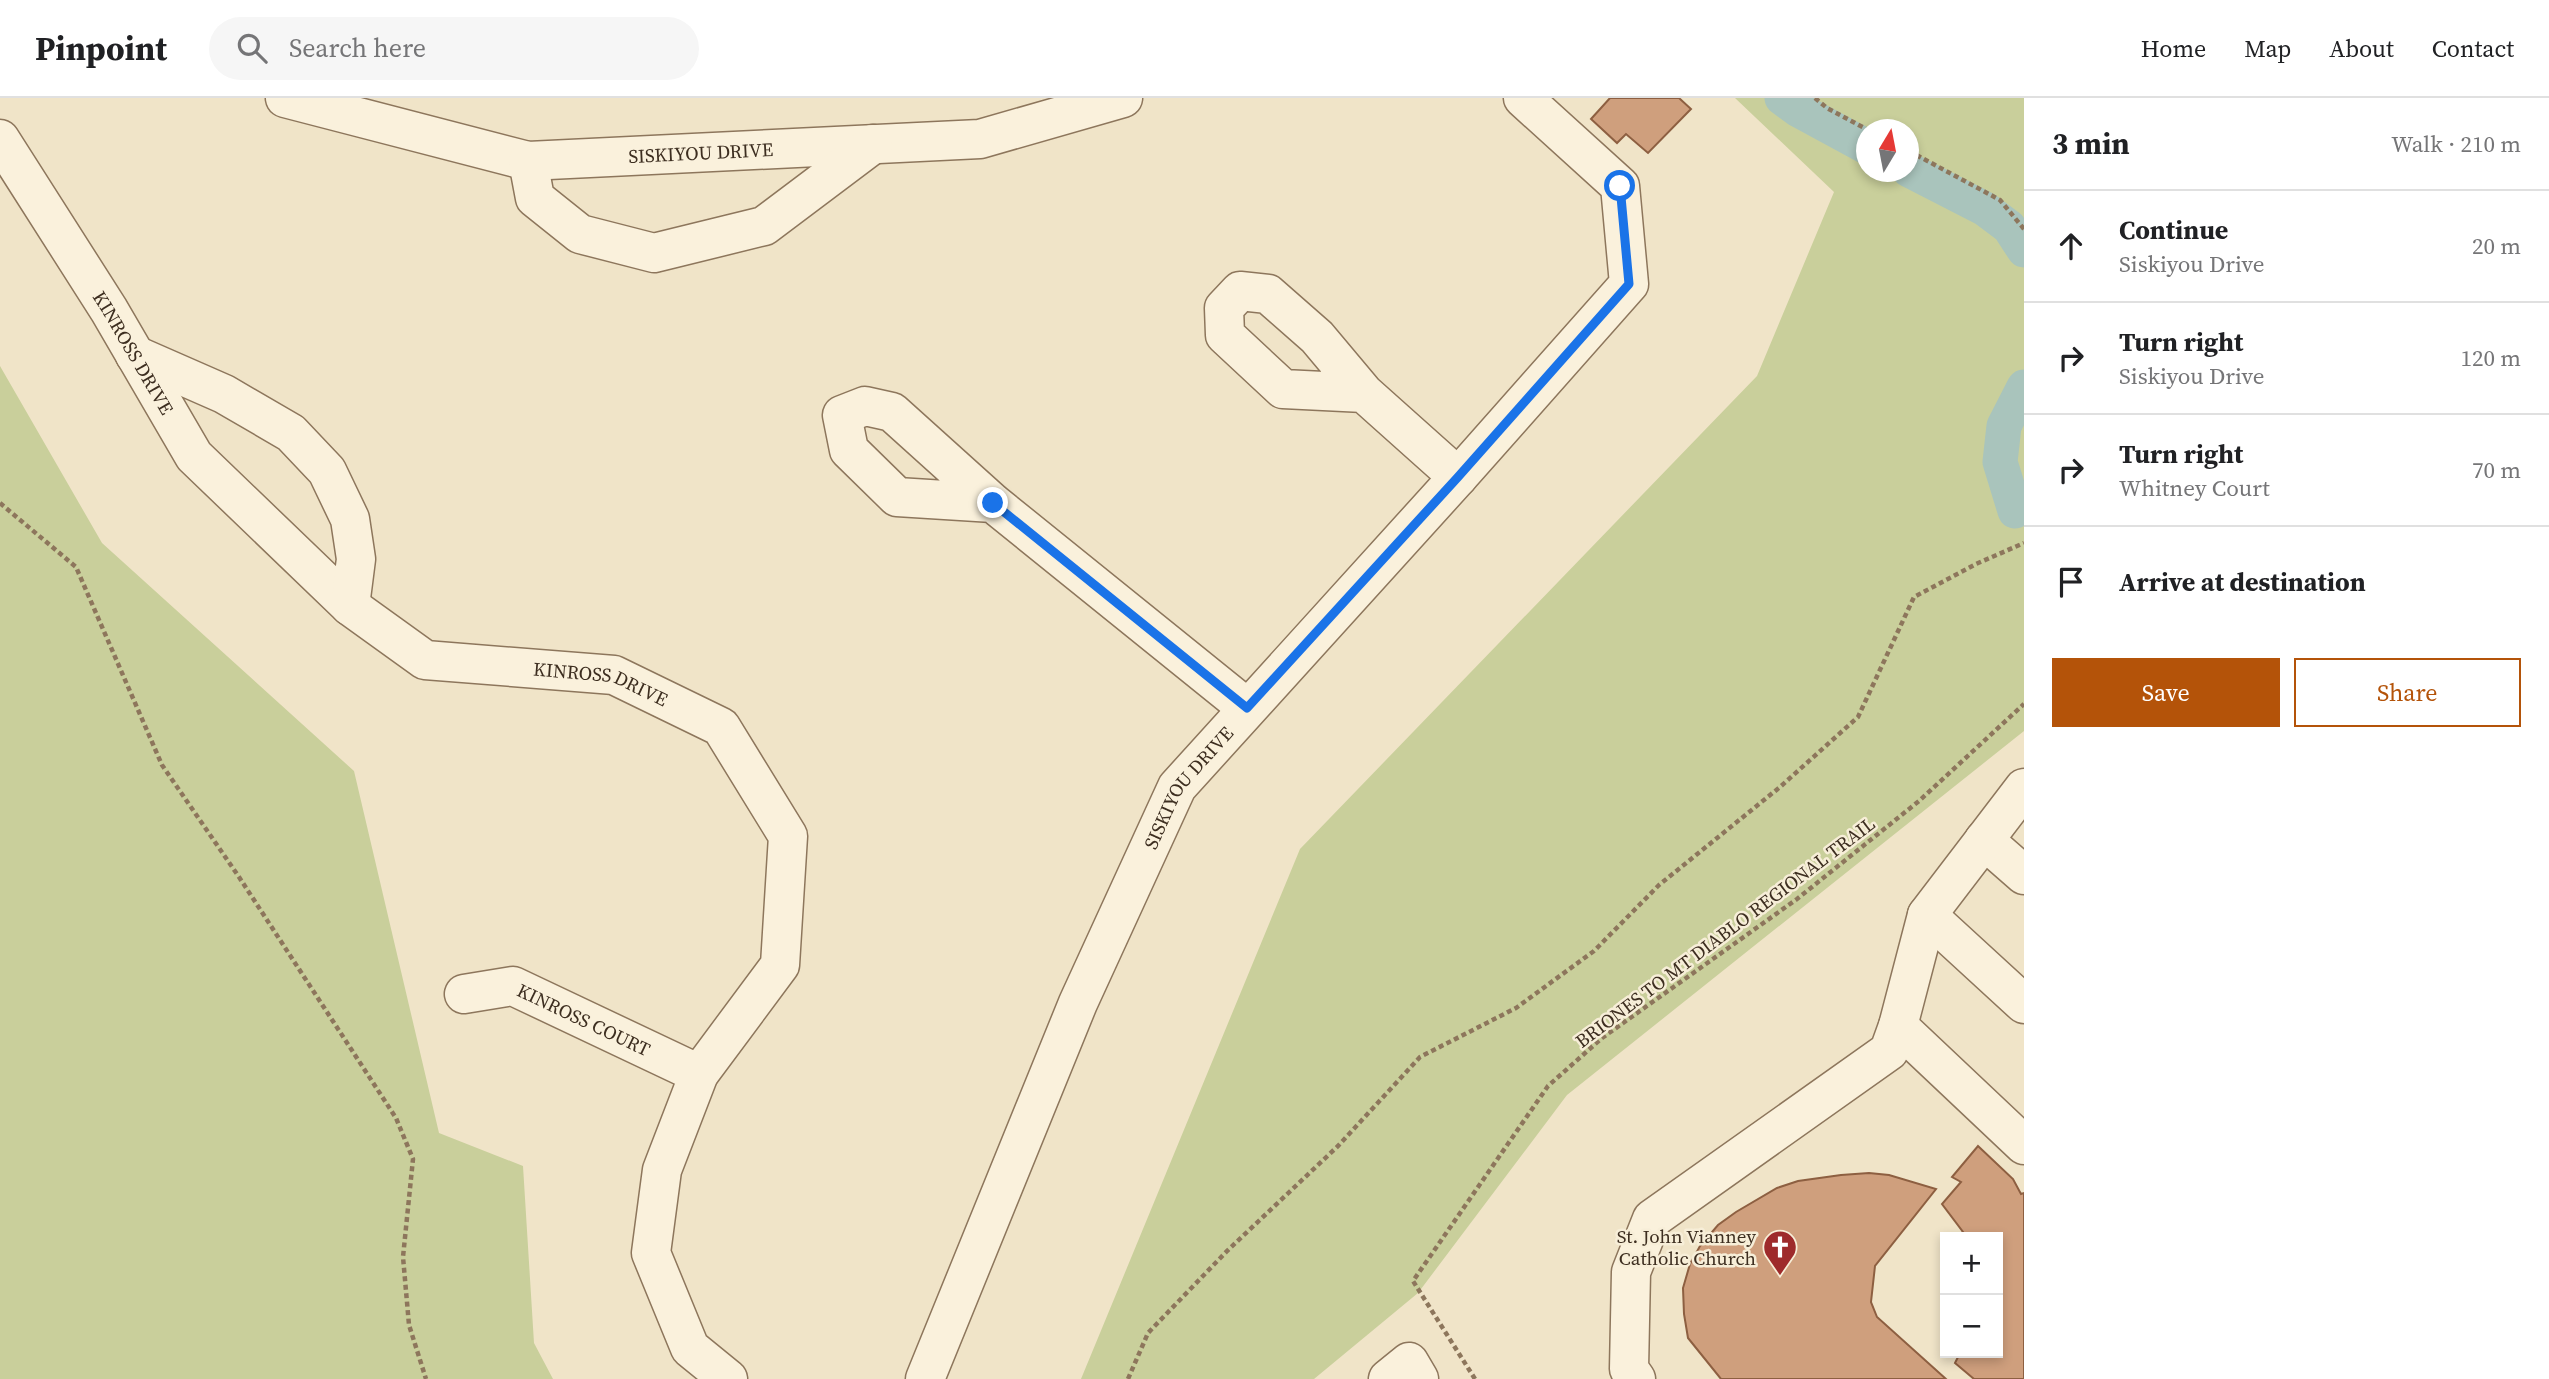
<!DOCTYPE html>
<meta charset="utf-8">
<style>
body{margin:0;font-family:"Source Serif 4",serif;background:#f6f6f6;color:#202124}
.controls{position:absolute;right:21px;bottom:21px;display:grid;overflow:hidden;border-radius:0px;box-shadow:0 4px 10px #0003}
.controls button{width:63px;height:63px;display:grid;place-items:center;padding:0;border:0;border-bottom:2px solid #e0e0e0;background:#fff;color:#202124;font:35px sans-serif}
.compass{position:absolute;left:1856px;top:21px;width:63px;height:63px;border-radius:50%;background:#fff;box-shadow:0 4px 10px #0003;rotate:10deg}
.stop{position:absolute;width:21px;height:21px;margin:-16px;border:5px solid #1a73e8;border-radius:50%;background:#fff}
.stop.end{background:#1a73e8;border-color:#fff;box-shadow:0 2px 7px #0008}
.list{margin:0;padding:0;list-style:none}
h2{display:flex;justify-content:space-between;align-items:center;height:91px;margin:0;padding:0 28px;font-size:30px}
h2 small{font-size:23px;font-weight:400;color:#757577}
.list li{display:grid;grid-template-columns:46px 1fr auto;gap:21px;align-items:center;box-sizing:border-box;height:112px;padding:0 28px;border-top:2px solid #e0e0e0}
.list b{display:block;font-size:26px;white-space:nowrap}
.list p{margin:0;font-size:23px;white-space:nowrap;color:#757577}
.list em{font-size:23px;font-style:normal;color:#757577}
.actions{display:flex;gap:14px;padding:21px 28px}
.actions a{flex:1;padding:16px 0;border:2px solid #b45309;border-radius:0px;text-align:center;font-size:24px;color:#b45309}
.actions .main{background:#b45309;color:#fff}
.icon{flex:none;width:38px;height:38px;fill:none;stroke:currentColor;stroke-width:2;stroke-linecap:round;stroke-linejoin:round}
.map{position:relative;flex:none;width:2024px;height:1281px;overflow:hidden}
header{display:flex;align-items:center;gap:42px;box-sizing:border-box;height:98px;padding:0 35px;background:#fff;border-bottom:2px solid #e0e0e0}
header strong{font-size:33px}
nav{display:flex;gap:38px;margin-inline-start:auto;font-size:24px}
.search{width:490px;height:63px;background:#f6f6f6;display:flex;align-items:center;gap:18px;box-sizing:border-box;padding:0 24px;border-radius:38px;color:#757577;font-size:26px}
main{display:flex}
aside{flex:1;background:#fff}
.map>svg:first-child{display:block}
.green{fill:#c9cf9b;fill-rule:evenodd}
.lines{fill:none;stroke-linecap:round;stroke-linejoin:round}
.canal{stroke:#a9c4bc;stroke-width:35}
.building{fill:#cf9f7d;stroke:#8d5f41;stroke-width:2}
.minor-casing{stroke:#8d765c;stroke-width:41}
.path{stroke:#8d765c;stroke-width:4.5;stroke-dasharray:5 3.5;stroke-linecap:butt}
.minor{stroke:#faf1dc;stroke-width:38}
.route{stroke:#1a73e8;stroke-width:9}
.labels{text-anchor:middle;stroke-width:5;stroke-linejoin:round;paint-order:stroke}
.street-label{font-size:19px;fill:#3d2e20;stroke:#f7eed8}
.poi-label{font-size:19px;fill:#3d2e20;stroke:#f7eed8;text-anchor:end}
</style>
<header>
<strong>Pinpoint</strong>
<div class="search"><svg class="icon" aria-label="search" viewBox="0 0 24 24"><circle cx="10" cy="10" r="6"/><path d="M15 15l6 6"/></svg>Search here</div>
<nav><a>Home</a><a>Map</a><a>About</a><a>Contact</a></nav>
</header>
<main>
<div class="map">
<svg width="2024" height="1281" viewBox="0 0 2024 1281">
<rect width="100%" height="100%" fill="#f0e4c8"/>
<!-- green -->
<path class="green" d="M1735 0H2024V633L1567 997 1418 1195 1314 1281H1081L1300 751 1757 278 1834 94ZM1867 32H1909V74H1867Z
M0 268 102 445 354 673 439 1035 523 1068 534 1245 553 1281H0Z"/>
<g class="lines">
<!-- canal -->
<path class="canal" d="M1782 0 1797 11 1867 49
M1909 72 1985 111 2009 129 2024 152
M2015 413 2000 364 2004 328 2024 289"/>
</g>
<!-- building -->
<path class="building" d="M1610 0H1679L1691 11 1648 55 1626 36 1617 45 1591 21Z
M1978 1048 2013 1081 2021 1096 2024 1095V1281H1974L1955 1265 1960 1255H1998V1139H1954L1963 1134 1942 1106 1961 1084 1952 1079Z
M1869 1075 1889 1077 1936 1091 1875 1168 1871 1204 1877 1219 1946 1281H1721L1688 1240 1684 1216 1683 1190 1690 1166 1700 1148 1718 1127 1736 1114 1777 1090 1798 1083 1841 1077Z"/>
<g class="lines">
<!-- minor casing -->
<g class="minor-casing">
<g id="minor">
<path id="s1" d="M285 0 528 63 980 41 1123 0"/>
<path id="s2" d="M0 41 109 212 194 358 350 508 425 562 614 577 721 629 788 738 780 867 699 976 662 1072 651 1155 690 1250 728 1281"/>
<path d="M528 63 535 100 580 136 654 155 764 128 873 46"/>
<path d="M135 257 224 296 291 335 327 373 350 421 356 461 350 508"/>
<path d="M1364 295 1283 291 1225 237 1224 210 1240 193 1268 196 1317 239 1364 295 1458 379"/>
<path d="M993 405 897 399 849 352 842 317 865 308 892 314 993 405 1247 610"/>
<path d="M1984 742 2024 777"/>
<path d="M1927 817 2024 906"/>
<path id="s3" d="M464 896 513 888 699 976"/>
<path d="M1898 928 2024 1047"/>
<path id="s4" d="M925 1281 1078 905 1177 689 1458 379 1629 186 1620 88 1523 0"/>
<path d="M1388 1281 1409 1264 1419 1281"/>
<path d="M1636 1281 1629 1271 1631 1174 1652 1121 1889 953 1898 928 1927 817 2024 690"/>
</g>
</g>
<!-- path -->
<path class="path" d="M1815 0 1827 10 1868 32
M1909 53 2000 102 2024 131
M0 405 76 469 162 667 239 779 396 1020 413 1061 403 1159 409 1227 426 1281
M1128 1281 1148 1235 1227 1153 1338 1048 1420 959 1516 910 1594 853 1659 787 1780 689 1858 619 1914 499 1976 466 2024 445
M1475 1281 1413 1183 1548 988 1602 940 1797 801 1919 703 2024 606"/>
<!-- minor -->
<use href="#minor" class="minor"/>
</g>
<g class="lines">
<!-- route -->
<path class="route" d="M993 405 1247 610 1458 379 1629 186 1620 88"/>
</g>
<!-- icons -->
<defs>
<g id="church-pin" transform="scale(1.75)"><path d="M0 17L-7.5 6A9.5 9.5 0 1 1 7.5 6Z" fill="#9e2a2b" stroke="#f7eed8"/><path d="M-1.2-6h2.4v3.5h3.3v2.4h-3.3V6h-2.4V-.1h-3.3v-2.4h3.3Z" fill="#fff"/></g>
</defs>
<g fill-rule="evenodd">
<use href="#church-pin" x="1780" y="1149"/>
</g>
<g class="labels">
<!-- street labels -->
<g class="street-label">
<text dy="7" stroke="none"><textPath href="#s1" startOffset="424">SISKIYOU DRIVE</textPath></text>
<text dy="7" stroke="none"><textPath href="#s2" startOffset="252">KINROSS DRIVE</textPath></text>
<text dy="7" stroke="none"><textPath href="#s2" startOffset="859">KINROSS DRIVE</textPath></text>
<text dy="7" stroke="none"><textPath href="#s4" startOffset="649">SISKIYOU DRIVE</textPath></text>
<text transform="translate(1725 834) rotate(-37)" y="7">BRIONES TO MT DIABLO REGIONAL TRAIL</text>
<text dy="7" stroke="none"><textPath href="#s3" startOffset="128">KINROSS COURT</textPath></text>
</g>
<!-- poi labels -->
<g class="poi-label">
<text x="1756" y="1145">St. John Vianney<tspan x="1756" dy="22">Catholic Church</tspan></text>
</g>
</g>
</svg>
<div class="controls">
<button>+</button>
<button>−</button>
</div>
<svg class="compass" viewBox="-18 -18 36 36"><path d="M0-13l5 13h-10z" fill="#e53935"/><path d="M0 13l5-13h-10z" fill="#757577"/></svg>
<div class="stop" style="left:1620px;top:88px"></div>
<div class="stop end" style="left:993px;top:405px"></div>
</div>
<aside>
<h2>3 min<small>Walk · 210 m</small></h2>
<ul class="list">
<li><svg class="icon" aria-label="ahead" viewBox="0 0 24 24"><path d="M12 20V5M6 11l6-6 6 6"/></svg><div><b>Continue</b><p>Siskiyou Drive</p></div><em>20 m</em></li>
<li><svg class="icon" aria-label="right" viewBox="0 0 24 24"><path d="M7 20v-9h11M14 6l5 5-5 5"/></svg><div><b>Turn right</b><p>Siskiyou Drive</p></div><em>120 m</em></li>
<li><svg class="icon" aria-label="right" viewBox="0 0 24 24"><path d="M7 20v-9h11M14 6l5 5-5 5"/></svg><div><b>Turn right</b><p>Whitney Court</p></div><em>70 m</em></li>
<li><svg class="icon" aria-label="arrive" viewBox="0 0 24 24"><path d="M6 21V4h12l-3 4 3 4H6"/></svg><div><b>Arrive at destination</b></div></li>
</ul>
<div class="actions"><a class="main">Save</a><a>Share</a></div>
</aside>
</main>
